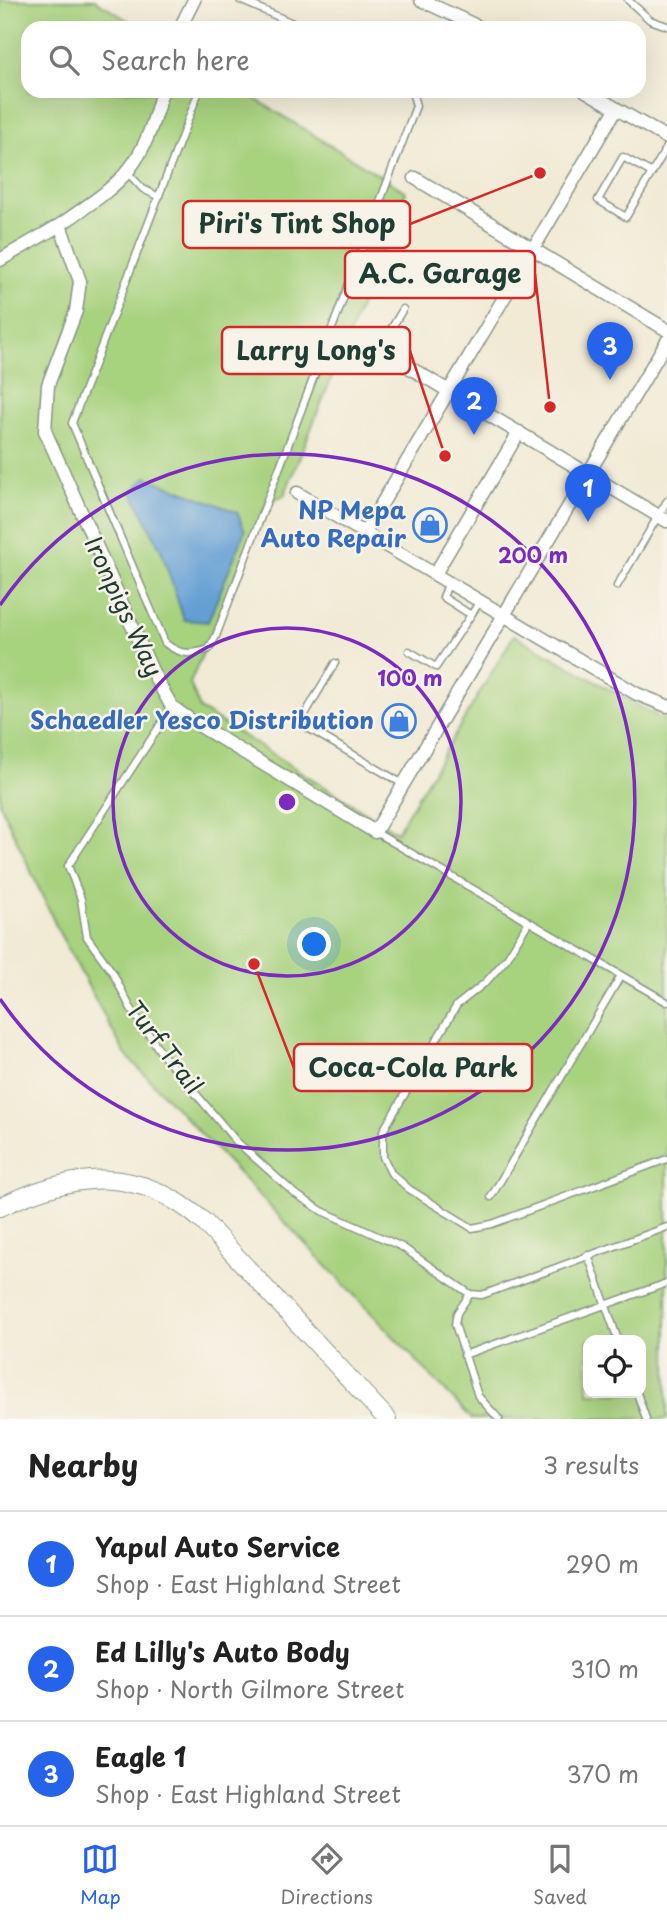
<!DOCTYPE html>
<meta charset="utf-8">
<style>
body{margin:0;font-family:"Playpen Sans",sans-serif;background:#f6f6f6;color:#222}
.controls{position:absolute;right:21px;bottom:21px;display:grid;overflow:hidden;border-radius:14px;box-shadow:0 7px 28px #0002}
.controls button{width:63px;height:63px;display:grid;place-items:center;padding:0;border:0;border-bottom:2px solid #e0e0e0;background:#fff;color:#222;font:35px sans-serif}
.you{position:absolute;left:315px;top:945px;width:24px;height:24px;margin:-18px;border:5px solid #fff;border-radius:50%;background:#1a73e8;box-shadow:0 0 0 10px #1a73e833}
.badge{display:grid;place-items:center;width:46px;height:46px;border-radius:50%;background:#2563eb;color:#fff;font-size:23px;font-weight:700}
.pin{position:absolute;translate:-50% -58px;filter:drop-shadow(0 2px 4px #0008)}
.pin::after{content:'';position:absolute;top:37px;width:24px;height:21px;background:inherit;clip-path:polygon(0 0,100% 0,50% 100%)}
.list{margin:0;padding:0;list-style:none}
h2{display:flex;justify-content:space-between;align-items:center;height:91px;margin:0;padding:0 28px;font-size:30px}
h2 small{font-size:23px;font-weight:400;color:#767676}
.list li{display:grid;grid-template-columns:46px 1fr auto;gap:21px;align-items:center;box-sizing:border-box;height:105px;padding:0 28px;border-top:2px solid #e0e0e0}
.list b{display:block;font-size:26px;white-space:nowrap}
.list p{margin:0;font-size:23px;white-space:nowrap;color:#767676}
.list em{font-size:23px;font-style:normal;color:#767676}
.icon{flex:none;width:38px;height:38px;fill:none;stroke:currentColor;stroke-width:2;stroke-linecap:round;stroke-linejoin:round}
.map{position:relative;flex:none;width:667px;height:1419px;overflow:hidden}
.search{position:absolute;background:#fff;box-shadow:0 7px 28px #0002;left:21px;right:21px;top:21px;height:77px;display:flex;align-items:center;gap:18px;box-sizing:border-box;padding:0 24px;border-radius:21px;color:#767676;font-size:26px}
.sheet{height:406px;background:#fff}
nav{display:flex;justify-content:space-around;align-items:center;box-sizing:border-box;height:98px;border-top:2px solid #e0e0e0;background:#fff;font-size:19px;color:#767676}
nav a{display:grid;justify-items:center;gap:4px}
nav .on{color:#2563eb}
.map>svg:first-child{display:block}
.pitch{fill:#a7d27e;stroke:#638859;stroke-width:2;fill-rule:evenodd}
.water{fill:#649fd4;stroke:#426e84;stroke-width:2}
.lines{fill:none;stroke-linecap:round;stroke-linejoin:round}
.lane-casing{stroke:#889484;stroke-width:9}
.street-casing{stroke:#889484;stroke-width:15}
.secondary-casing{stroke:#889484;stroke-width:20}
.lane{stroke:#fff;stroke-width:6}
.street{stroke:#fff;stroke-width:12}
.secondary{stroke:#fff;stroke-width:18}
.ring{fill:none;stroke:#7b2cbf;stroke-width:3.5}
.labels{text-anchor:middle;stroke-width:5;stroke-linejoin:round;paint-order:stroke}
.shop-label{font-size:24px;font-weight:bold;fill:#366cbe;stroke:#f7f3e8;text-anchor:end}
.street-label{font-size:24px;fill:#1f3d34;stroke:#f7f3e8}
.centre{fill:#7b2cbf;stroke:#f7f3e8;stroke-width:3.5}
.ring-label{font-size:21px;text-anchor:middle;font-weight:bold;fill:#7b2cbf;stroke:#f7f3e8;stroke-width:5;stroke-linejoin:round;paint-order:stroke}
.leader{fill:none;stroke:#d62828;stroke-width:2.5}
.callout-dot{fill:#d62828;stroke:#f7f3e8;stroke-width:2.5}
.callout{fill:#f7f3e8;stroke:#d62828;stroke-width:2.5}
.callout-label{font-size:26px;text-anchor:middle;font-weight:bold;fill:#1f3d34}
</style>
<div class="map">
<svg width="667" height="1419" viewBox="0 0 667 1419">
<rect width="100%" height="100%" fill="#f7f3e8"/>
<filter id="ink" filterUnits="userSpaceOnUse"><feTurbulence type="fractalNoise" baseFrequency=".0143" numOctaves="2"/><feDisplacementMap in="SourceGraphic" scale="14" xChannelSelector="R" yChannelSelector="G"/><feConvolveMatrix kernelMatrix="1 2 1 2 8 2 1 2 1" color-interpolation-filters="sRGB"/></filter>
<filter id="wash" filterUnits="userSpaceOnUse"><feTurbulence type="fractalNoise" baseFrequency=".00686" numOctaves="4" result="noise"/><feDisplacementMap in="SourceGraphic" scale="28" xChannelSelector="R" yChannelSelector="G"/><feGaussianBlur stdDeviation="1.57" result="paint"/><feColorMatrix in="noise" values="0 0 0 0 0 0 0 0 0 0 0 0 0 0 0 0 0 1.4 0 .05"/><feComposite in="paint" operator="in"/></filter>
<g filter="url(#wash)">
<rect width="100%" height="100%" fill="#f1ead5"/>
<!-- pitch -->
<path class="pitch" d="M0 0H95L140 28H28V91H242L406 192 284 496 267 503 190 683 200 709 397 832 514 635 667 722V1419H472L125 1054 59 932 0 804ZM588 1340H641V1393H588Z"/>
<!-- water -->
<path class="water" d="M146 477 237 512 245 531 208 622 184 620 161 550 132 492Z"/>
</g>
<g filter="url(#ink)">
<g class="lines">
<!-- lane casing -->
<g class="lane-casing">
<path id="lane" d="M240 0 304 28
M628 0 650 20 667 26
M199 91 72 423 165 643C180 655 191 655 209 649L216 636 416 106 412 91
M128 173 143 189 159 197
M652 173 623 157 598 200 626 217 667 147
M379 349 403 309
M449 582 443 597 471 615 480 601
M617 586 667 501
M409 651 436 667 471 615
M335 663 304 716V722L308 728 403 784
M172 707 68 866 81 899 87 937 113 973 130 1007 162 1054 236 1141 294 1193 322 1211 402 1247 470 1294
M375 832 667 1002
M528 923 507 958 486 982 457 1005 383 1131V1157L391 1173 409 1189 472 1228 492 1224 667 1159
M491 1197 620 977
M588 1255 618 1340
M470 1294 482 1295 667 1227
M470 1294 457 1313 455 1324 478 1396 499 1419
M464 1355 667 1283
M637 1393 646 1419"/>
</g>
<!-- street casing -->
<g class="street-casing">
<path id="street" d="M421 0 481 28
M180 28 194 0
M586 91 667 138
M415 178 667 330
M60 225C126 179 141 171 162 91
M0 260 60 225 80 281 76 311 48 385 45 431 154 675 172 707 192 721 375 832 667 341
M365 341 667 521
M297 493 637 694 667 706
M365 532 616 109
M435 574 519 432"/>
</g>
<!-- secondary casing -->
<g class="secondary-casing">
<path id="secondary" d="M0 1207C74 1172 138 1164 204 1222L387 1419"/>
</g>
<!-- lane -->
<use href="#lane" class="lane"/>
<!-- street -->
<use href="#street" class="street"/>
<!-- secondary -->
<use href="#secondary" class="secondary"/>
</g>
</g>
<!-- distance rings -->
<g class="ring">
<circle cx="287" cy="802" r="174"/>
<path d="M0 605A348 348 0 1 1 0 999"/>
</g>
<!-- icons -->
<defs>
<g id="shop-ring" transform="scale(1.75)"><circle r="9.5" fill="#f7f3e8" stroke="#3f7fe0" stroke-width="1.5"/><path d="M-5-2.5h2.3a2.7 3.5 0 0 1 5.4 0H5L5.5 6h-11ZM-1.5-2.5h3a1.5 2.3 0 0 0-3 0Z" fill="#3f7fe0"/></g>
</defs>
<g fill-rule="evenodd">
<use href="#shop-ring" x="430" y="525"/>
<use href="#shop-ring" x="399" y="721"/>
</g>
<g class="labels">
<!-- shop labels -->
<g class="shop-label">
<text x="406" y="519">NP Mepa<tspan x="406" dy="28">Auto Repair</tspan></text>
<text x="374" y="729">Schaedler Yesco Distribution</text>
</g>
<!-- street labels -->
<g class="street-label">
<text transform="translate(123 607) rotate(65)" y="8">Ironpigs Way</text>
<text transform="translate(164 1048) rotate(53)" y="8">Turf Trail</text>
</g>
</g>
<circle cx="287" cy="802" r="10" class="centre"/>
<g class="ring-label">
<text x="533" y="563">200 m</text>
<text x="410" y="686">100 m</text>
</g>
<!-- callouts -->
<path class="leader" d="M540 173L410 224M550 407L535 274M445 456L410 351M254 964L294 1068"/>
<g class="callout-dot">
<circle cx="540" cy="173" r="7"/>
<circle cx="550" cy="407" r="7"/>
<circle cx="445" cy="456" r="7"/>
<circle cx="254" cy="964" r="7"/>
</g>
<g class="callout">
<rect x="183" y="201" width="227" height="47" rx="7"/>
<rect x="345" y="251" width="190" height="47" rx="7"/>
<rect x="222" y="327" width="188" height="47" rx="7"/>
<rect x="294" y="1044" width="238" height="47" rx="7"/>
</g>
<g class="callout-label">
<text x="297" y="233">Piri's Tint Shop</text>
<text x="440" y="283">A.C. Garage</text>
<text x="316" y="360">Larry Long's</text>
<text x="413" y="1077">Coca-Cola Park</text>
</g>
</svg>
<div class="controls">
<button><svg class="icon" aria-label="locate" viewBox="0 0 24 24"><circle cx="12" cy="12" r="6"/><path d="M12 2v4M12 18v4M2 12h4M18 12h4"/></svg></button>
</div>
<div class="you"></div>
<div class="pin badge" style="left:588px;top:522px">1</div>
<div class="pin badge" style="left:474px;top:435px">2</div>
<div class="pin badge" style="left:610px;top:380px">3</div>
<div class="search"><svg class="icon" aria-label="search" viewBox="0 0 24 24"><circle cx="10" cy="10" r="6"/><path d="M15 15l6 6"/></svg>Search here</div>
</div>
<section class="sheet">
<h2>Nearby<small>3 results</small></h2>
<ul class="list">
<li><span class="badge">1</span><div><b>Yapul Auto Service</b><p>Shop · East Highland Street</p></div><em>290 m</em></li>
<li><span class="badge">2</span><div><b>Ed Lilly's Auto Body</b><p>Shop · North Gilmore Street</p></div><em>310 m</em></li>
<li><span class="badge">3</span><div><b>Eagle 1</b><p>Shop · East Highland Street</p></div><em>370 m</em></li>
</ul>
</section>
<nav>
<a class="on"><svg class="icon" aria-label="map" viewBox="0 0 24 24"><path d="M3 6l6-2 6 2 6-2v14l-6 2-6-2-6 2zM9 4v14M15 6v14"/></svg>Map</a>
<a><svg class="icon" aria-label="directions" viewBox="0 0 24 24"><path d="M12 3l9 9-9 9-9-9zM9 14v-3h6M13 9l2 2-2 2"/></svg>Directions</a>
<a><svg class="icon" aria-label="saved" viewBox="0 0 24 24"><path d="M7 4h10v16l-5-4-5 4z"/></svg>Saved</a>
</nav>
